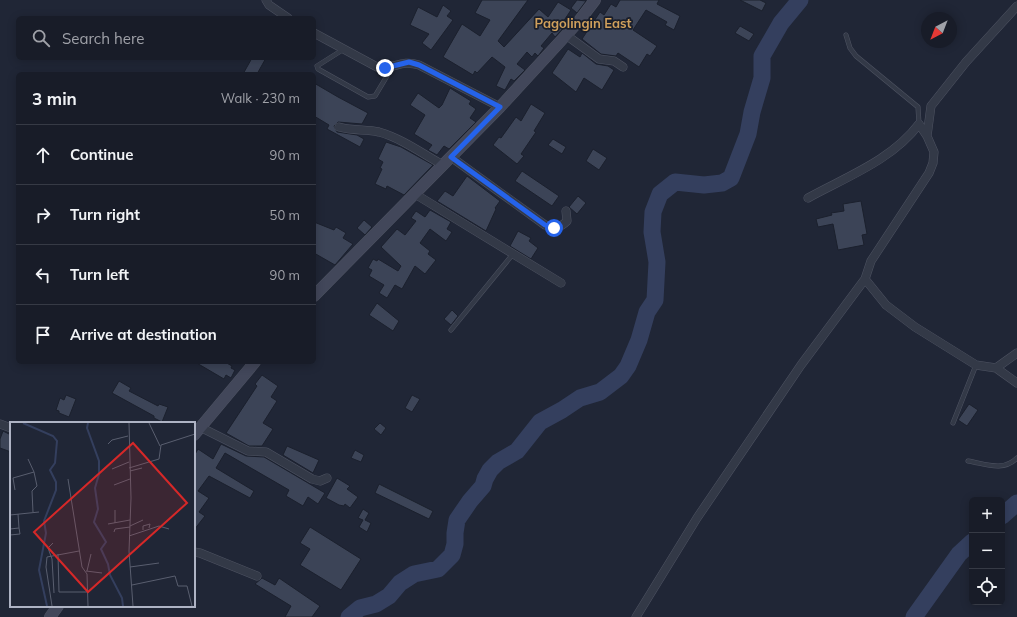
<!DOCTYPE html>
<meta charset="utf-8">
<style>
body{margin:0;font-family:Mulish,sans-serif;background:#212530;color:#f1f3f6}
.controls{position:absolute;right:12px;bottom:12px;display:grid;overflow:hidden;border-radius:6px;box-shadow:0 2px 10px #0003}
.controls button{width:36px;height:36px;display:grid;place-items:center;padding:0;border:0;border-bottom:1px solid #363a45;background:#181c28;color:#f1f3f6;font:20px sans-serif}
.compass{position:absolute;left:921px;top:12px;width:36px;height:36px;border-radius:50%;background:#181c28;box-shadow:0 2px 10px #0003;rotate:222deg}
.stop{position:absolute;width:12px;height:12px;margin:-9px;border:3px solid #2563eb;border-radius:50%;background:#fff}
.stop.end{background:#2563eb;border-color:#fff;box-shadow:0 1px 4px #0008}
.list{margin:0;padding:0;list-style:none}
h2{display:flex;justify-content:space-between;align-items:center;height:52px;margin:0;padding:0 16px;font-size:17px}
h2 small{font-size:13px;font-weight:400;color:#9fa1a8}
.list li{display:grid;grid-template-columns:26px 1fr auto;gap:12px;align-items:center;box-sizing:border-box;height:60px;padding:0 16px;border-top:1px solid #363a45}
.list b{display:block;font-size:15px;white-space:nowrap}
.list em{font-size:13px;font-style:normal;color:#9fa1a8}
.icon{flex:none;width:22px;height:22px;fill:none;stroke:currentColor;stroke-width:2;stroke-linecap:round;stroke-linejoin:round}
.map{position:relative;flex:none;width:1017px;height:617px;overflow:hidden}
.search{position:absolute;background:#181c28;box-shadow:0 2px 10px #0003;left:16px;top:16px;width:300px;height:44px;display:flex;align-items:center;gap:10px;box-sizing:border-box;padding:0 14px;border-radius:6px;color:#9fa1a8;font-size:15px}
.panel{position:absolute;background:#181c28;box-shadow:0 2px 10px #0003;left:16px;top:72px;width:300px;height:292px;border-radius:6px}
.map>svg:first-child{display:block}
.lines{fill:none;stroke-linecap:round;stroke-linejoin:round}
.river{stroke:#343f5e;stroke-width:17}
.building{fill:#3c4457;stroke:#1b202d}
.lane-casing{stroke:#4e5362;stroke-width:5}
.street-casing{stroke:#4e5362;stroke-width:9}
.secondary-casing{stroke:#4e5362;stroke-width:12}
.lane{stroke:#333947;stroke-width:4}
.street{stroke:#333947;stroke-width:8}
.secondary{stroke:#42475a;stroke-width:11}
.route{stroke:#2563eb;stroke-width:5}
.labels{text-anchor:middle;stroke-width:3.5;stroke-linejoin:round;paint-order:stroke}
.quarter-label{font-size:13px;font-weight:bold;fill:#d0a05c;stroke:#191e2b}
.inset-river{fill:none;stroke:#343f5e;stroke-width:2}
.inset-road{fill:none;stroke:#595e6f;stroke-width:1}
.view{fill:#d62828;fill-opacity:0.15;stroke:#d62828;stroke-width:2}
.inset-edge{fill:none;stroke:#aeb3c4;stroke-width:2}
</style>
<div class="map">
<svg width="1017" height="617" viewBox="0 0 1017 617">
<rect width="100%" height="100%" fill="#202636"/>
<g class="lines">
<!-- river -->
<path class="river" d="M1002 516 1017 503
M349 617 360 608 376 604 389 596 400 583 414 574 438 569 452 555 455 544V533L457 520 470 501 483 486 485 479 490 470 498 462 517 451 540 422 562 410 580 398 600 392 621 376 628 366 639 340 647 312 655 300 657 262 652 232 653 212 660 194 675 182 704 185 722 183 731 178 748 134 752 112 762 78V56L781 23 800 0
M914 617 959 554 972 542"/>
</g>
<!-- building -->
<path class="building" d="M482 0H528L498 41 504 47 539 9 548 17 558 2 571 10 563 22 566 25 555 37 552 33 541 46 544 48 538 56 535 53 532 57 527 52 517 64 525 70 514 81 511 79 505 90 496 86 505 67 492 57 477 73 475 71 473 75 443 57 462 24 480 36 490 20 475 13Z
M577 0 586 1 577 13 571 8Z
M620 0H659L657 4 680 16 674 30 665 25 667 22 646 10 633 30 657 46 650 56 647 54 639 67 618 53 616 56 601 54 582 39 600 12 604 15 611 4 616 7Z
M740 0H760L766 3 762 11Z
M443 5 451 11 447 16 453 20 431 50 422 43 429 34 410 25 418 7 437 17Z
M740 26 754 34 749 41 735 33Z
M568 49 580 57 582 53 596 64 608 66 614 70 602 90 584 78 576 92 552 73Z
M252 58H266L257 74H243Z
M314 83 338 97 368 113 362 124 338 122 334 126 337 132 357 135 364 139 360 147 327 129 329 125 314 116Z
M450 88 471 101 469 104 476 109 470 118 476 122 449 149 444 146 437 155 428 150 432 145 414 134 425 115 410 105 418 93 439 108 442 105Z
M531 104 545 113 534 131 536 132 521 154 524 156 517 164 493 145 499 137 501 138 516 117 521 121Z
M553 139 566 147 562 154 548 145Z
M386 142 401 147 433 165 404 195 387 186 386 189 375 184 382 169 380 168 383 162 378 159Z
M593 149 607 158 599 170 586 161Z
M522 171 559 196 552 206 515 181Z
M467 176 500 201 495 208 496 209 486 231 437 201 445 191 453 196Z
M578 196 586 203 577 214 569 207Z
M861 201 867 234 862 235 864 245 838 250 833 224 818 227 816 219 832 215 831 213 844 211 843 204Z
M430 210 451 222 447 229 452 232 446 241 430 229 420 243 430 251 428 254 436 260 425 274 415 266 402 289 395 285 387 298 379 293 384 285 369 276 372 270 368 268 373 259 377 261 378 259 398 271 401 266 381 247 397 229 405 235 416 221 411 218 416 211 425 217Z
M364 220 372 227 365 235 357 228Z
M314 222 334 230 336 227 346 233 343 238 353 244 335 265 314 253Z
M518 231 531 238 529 241 538 248 531 259 510 246Z
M377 303 399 321 393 331 369 315Z
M452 310 458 316 451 325 444 319Z
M195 362H225L232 366 231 368 235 370 231 378 226 375 224 379Z
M262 375 278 386 271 397 277 401 263 423 273 429 262 446H249L226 433 257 386 255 384Z
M119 381 131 388 129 391 158 406 159 404 168 407 162 422 154 418V416L112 393Z
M66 395 76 399 69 417 59 413V411L56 410 60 398 64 400Z
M412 395 420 399 412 412 405 408Z
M969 404 978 410 967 426 958 420Z
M380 423 386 428 381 435 374 429Z
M3 431 11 435V452L0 448V439Z
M221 444 246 456 264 457 325 493 318 504 308 497 303 506 286 496 289 490 225 453 216 468 254 491 250 498 209 476 198 491 209 498 199 512 205 516 194 530V456L198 449 213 459Z
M287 446 319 460 313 473 283 455Z
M355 450 364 455 361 462 351 458Z
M337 478 350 486 347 489 358 497 350 508 345 504 344 506 339 505 326 498Z
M379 484 433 511 429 519 375 493Z
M363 509 369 513 365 520 371 523 367 532 359 527 363 520 358 518Z
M310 527 361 559 341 590 300 565 310 549 300 543Z
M262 578 275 585 279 578 320 606 312 617H285L291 606 255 584Z"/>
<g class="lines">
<!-- lane casing -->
<g class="lane-casing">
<path id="lane" d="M846 35 850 48 856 56 918 107 919 124
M344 49 317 66 318 69 368 97 375 96 393 66
M451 330 513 254
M953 423 976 365
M968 461C986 464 1003 472 1017 458"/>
</g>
<!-- street casing -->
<g class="street-casing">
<path id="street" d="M266 0 269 5 288 18
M314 33 377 67C394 70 400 59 419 65L500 107
M566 35 599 59 614 61 623 67
M339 127C353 131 366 129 379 132 401 138 423 154 443 165
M451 157 545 225C555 228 559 229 567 221L566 211
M415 194 561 283
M808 198C846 177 892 160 919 124L927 136
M865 279 886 305 915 327 976 365 996 368 1017 383
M996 368 1017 353
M0 424 11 428
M200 427 248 451 266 452 312 479 320 481 327 478
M194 552 200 553 257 576
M636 617 697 518 801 365 865 279 871 261 929 173 933 163 934 152 927 136 931 106 966 62 1017 6"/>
</g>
<!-- secondary casing -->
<g class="secondary-casing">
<path id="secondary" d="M314 296 500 107 579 21 595 0
M194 435 255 362
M50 617 58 606"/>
</g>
<!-- lane -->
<use href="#lane" class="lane"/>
<!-- street -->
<use href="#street" class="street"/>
<!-- secondary -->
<use href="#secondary" class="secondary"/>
</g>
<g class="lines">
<!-- route -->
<path class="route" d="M385 68 409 62 419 65 500 107 451 157 545 225 554 228"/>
</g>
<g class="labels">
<!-- quarter labels -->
<g class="quarter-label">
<text x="583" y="28">Pagolingin East</text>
</g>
</g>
<!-- overview -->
<g transform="translate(10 422)">
<rect width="185" height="185" fill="#202636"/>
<path class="inset-river" d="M13 1 43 14 47 19 45 41 40 48 46 60V68L34 99 36 111 29 148 37 184M78 1 77 6 89 39V52L85 66 88 87 84 100 96 120 91 127 98 142 100 153 112 176 113 184"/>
<path class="inset-road" d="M119 1 121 76 119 129 123 184M139 1 150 24M98 22 102 18 118 14M18 37 24 50 27 64 22 69 23 90M119 46 149 37 151 23 185 12M102 47 119 40M120 49 132 46M58 57 72 145 77 152 78 184M104 63 120 57M5 68 3 56 24 50M105 88V101M0 93 29 90M98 102 120 98M120 104 133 98M0 107 9 106 8 92M133 108V104L140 102 139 106M104 110 105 107 120 105M0 113 10 112 9 106M119 114 149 104 159 107M43 121 38 126 42 137 44 171M48 132 49 170H78M120 145 149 141M76 149 92 151M77 149 81 132M122 163 165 154 168 164H177L182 184M42 184 36 145 37 135 69 129"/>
<path class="view" d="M123 21 177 81 78 170 24 110Z"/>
<rect width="185" height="185" class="inset-edge"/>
</g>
</svg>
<div class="controls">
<button>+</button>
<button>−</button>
<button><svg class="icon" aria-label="locate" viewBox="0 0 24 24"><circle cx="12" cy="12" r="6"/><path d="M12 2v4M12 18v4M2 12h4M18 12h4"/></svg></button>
</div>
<svg class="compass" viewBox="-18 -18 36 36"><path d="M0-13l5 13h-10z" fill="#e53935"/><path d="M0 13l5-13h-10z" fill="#9fa1a8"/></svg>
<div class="stop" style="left:554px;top:228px"></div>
<div class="stop end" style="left:385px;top:68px"></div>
<div class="search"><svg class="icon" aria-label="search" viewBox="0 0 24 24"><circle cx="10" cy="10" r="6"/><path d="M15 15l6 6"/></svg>Search here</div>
<section class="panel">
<h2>3 min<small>Walk · 230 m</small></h2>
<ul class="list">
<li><svg class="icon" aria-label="ahead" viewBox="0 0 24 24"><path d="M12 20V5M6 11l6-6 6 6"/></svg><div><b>Continue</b></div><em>90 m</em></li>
<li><svg class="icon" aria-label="right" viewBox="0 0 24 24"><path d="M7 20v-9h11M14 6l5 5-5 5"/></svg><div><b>Turn right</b></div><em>50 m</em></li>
<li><svg class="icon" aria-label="left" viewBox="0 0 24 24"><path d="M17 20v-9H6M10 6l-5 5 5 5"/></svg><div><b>Turn left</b></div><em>90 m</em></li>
<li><svg class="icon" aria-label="arrive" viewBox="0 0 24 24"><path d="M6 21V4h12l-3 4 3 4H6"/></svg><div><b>Arrive at destination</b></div></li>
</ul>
</section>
</div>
